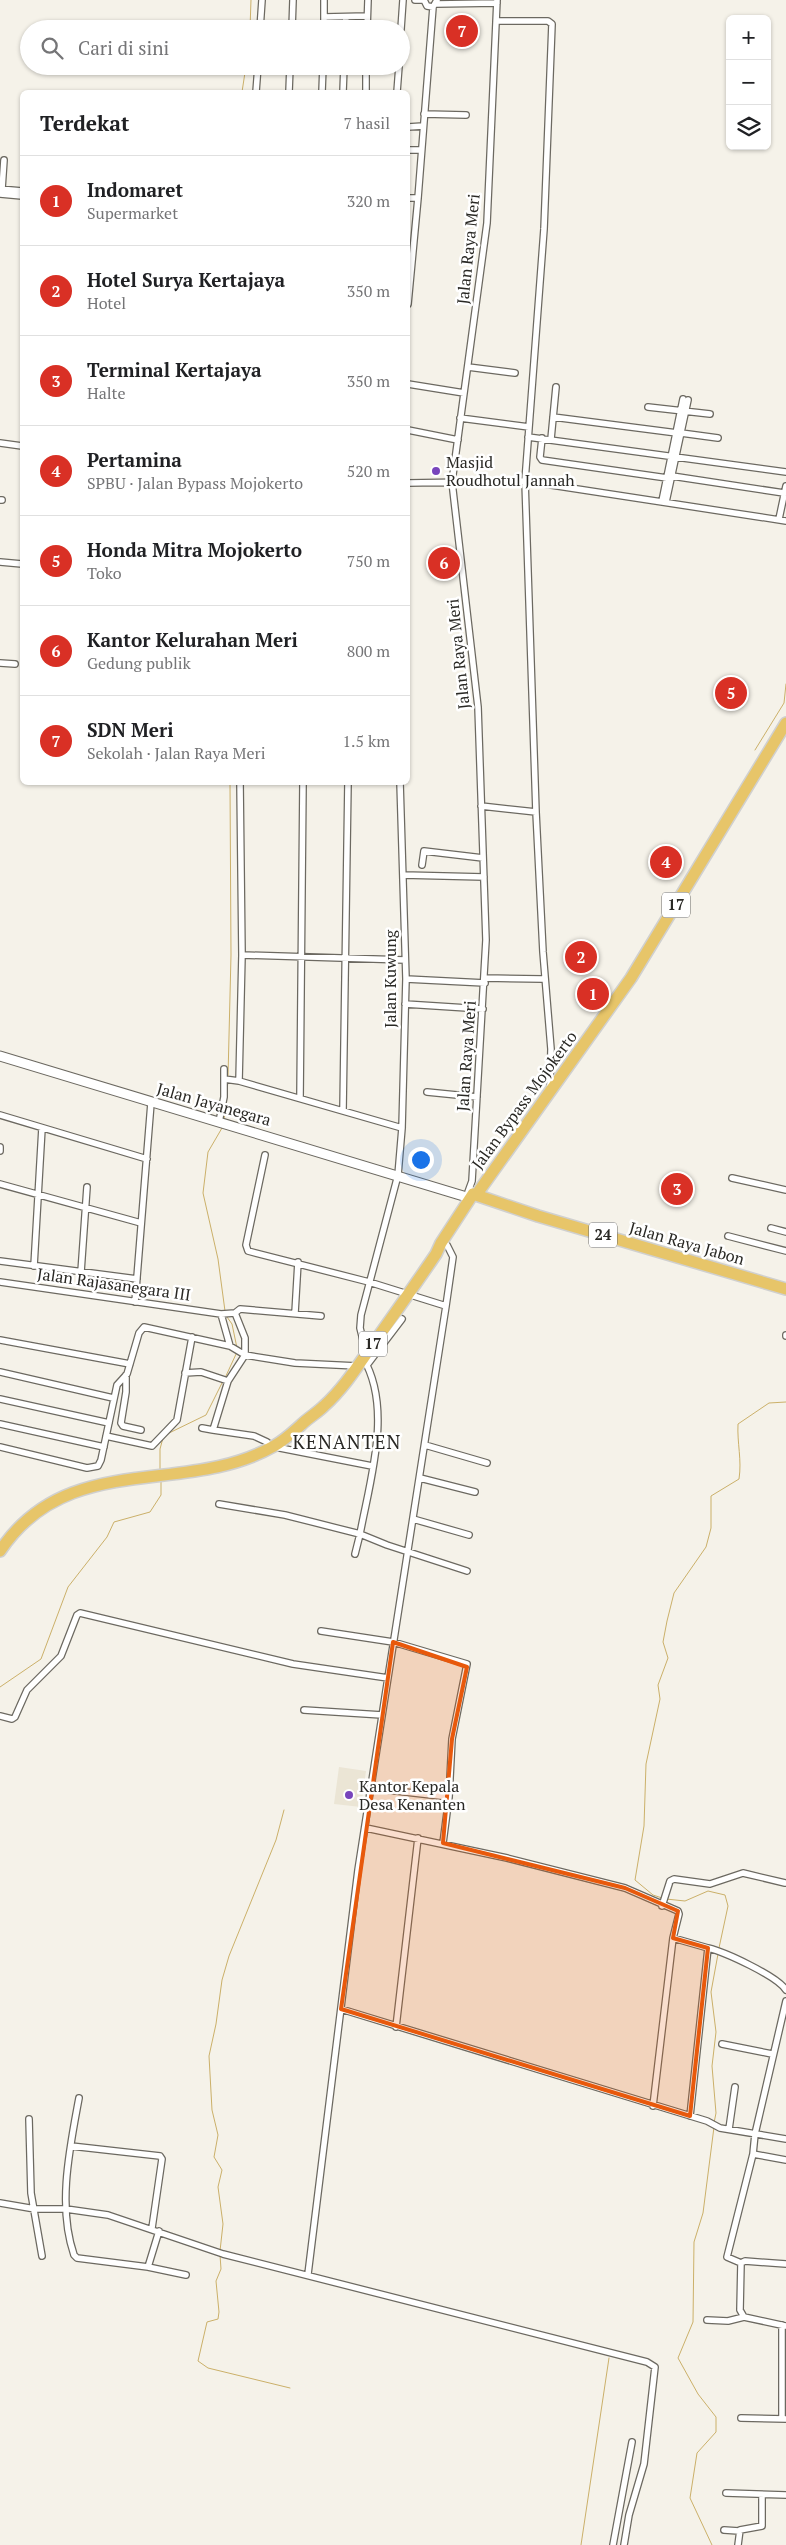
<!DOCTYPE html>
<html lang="id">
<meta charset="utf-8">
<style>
body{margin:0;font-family:"PT Serif",serif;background:#f6f6f6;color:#202124}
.controls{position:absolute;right:15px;top:15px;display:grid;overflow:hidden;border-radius:8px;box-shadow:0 1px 4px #0004}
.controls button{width:45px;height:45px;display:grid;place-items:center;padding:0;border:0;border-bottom:1px solid #e0e0e0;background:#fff;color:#202124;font:25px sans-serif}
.you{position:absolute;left:420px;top:1159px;width:18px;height:18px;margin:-12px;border:4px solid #fff;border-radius:50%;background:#1a73e8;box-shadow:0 0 0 8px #1a73e833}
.badge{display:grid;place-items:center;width:32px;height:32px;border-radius:50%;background:#d93025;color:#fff;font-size:16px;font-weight:700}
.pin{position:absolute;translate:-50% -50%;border:2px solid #fff;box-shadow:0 1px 5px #0006}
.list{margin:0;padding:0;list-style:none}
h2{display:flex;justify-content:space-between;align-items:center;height:65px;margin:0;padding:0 20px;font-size:21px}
h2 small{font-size:16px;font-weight:400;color:#757577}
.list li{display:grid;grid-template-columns:32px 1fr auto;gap:15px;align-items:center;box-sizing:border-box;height:90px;padding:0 20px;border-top:1px solid #e0e0e0}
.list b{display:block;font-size:19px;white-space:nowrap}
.list p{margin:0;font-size:16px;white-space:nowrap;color:#757577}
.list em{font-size:16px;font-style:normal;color:#757577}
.icon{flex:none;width:28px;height:28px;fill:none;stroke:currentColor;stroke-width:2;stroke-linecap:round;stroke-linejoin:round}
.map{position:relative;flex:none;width:786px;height:2545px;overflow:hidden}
.search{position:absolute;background:#fff;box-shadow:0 1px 4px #0004;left:20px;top:20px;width:390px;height:55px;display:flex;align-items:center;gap:12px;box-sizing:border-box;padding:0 18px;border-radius:28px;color:#757577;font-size:19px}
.panel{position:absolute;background:#fff;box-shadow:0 1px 4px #0004;left:20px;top:90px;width:390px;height:695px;border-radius:8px}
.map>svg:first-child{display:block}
.built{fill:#ebe5d5}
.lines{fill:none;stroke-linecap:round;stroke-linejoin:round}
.stream{stroke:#cbb069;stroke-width:1}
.street-casing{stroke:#6c6961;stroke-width:8}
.secondary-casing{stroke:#6c6961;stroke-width:11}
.highway-casing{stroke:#d0d0cf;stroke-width:14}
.street{stroke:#fff;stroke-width:5.5}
.secondary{stroke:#fff;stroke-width:9}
.highway{stroke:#e7c569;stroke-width:11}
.marked{fill:#e8590c;fill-opacity:0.2;stroke:#e8590c;stroke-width:4;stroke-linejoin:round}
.poi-dot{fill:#7845bc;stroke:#fff;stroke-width:2}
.labels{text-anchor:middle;stroke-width:5;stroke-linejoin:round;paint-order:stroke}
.shield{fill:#fff;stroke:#696866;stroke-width:1}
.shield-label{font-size:15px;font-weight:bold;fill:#292824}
.street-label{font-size:16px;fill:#292824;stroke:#fff}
.poi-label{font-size:16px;fill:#292824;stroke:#fff;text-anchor:start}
.quarter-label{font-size:19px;letter-spacing:1px;fill:#292824;stroke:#fff}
</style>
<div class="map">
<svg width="786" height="2545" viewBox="0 0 786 2545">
<rect width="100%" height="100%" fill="#f5f2e9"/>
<!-- built -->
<path class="built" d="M339 1767 366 1771 361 1807 334 1804Z"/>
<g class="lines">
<!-- stream -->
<path class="stream" d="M250 29 251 0
M242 92 246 66
M755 750 784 703 786 684
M228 1077 231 955 230 782
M224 1120 228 1081
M222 1128 208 1152 203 1193 218 1259 225 1311
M227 1317 232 1324 237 1348
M225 1378 237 1352
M167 1434 206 1415 223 1381
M160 1471V1449L163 1438
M0 1687 41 1659 68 1587 107 1537 114 1522 150 1512 161 1495V1480
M662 1898 653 1895 635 1880 644 1826 646 1764 660 1699 658 1685 668 1658 663 1642 667 1621 674 1593 706 1547 711 1528V1496L739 1479C742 1460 737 1443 738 1424L769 1403 786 1402
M666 1899 685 1901 708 1891 725 1895 728 1906 719 1948
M714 2123 716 2113 712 2066 716 2032 711 1992 718 1954
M220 2251 223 2224 218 2187 222 2170 214 2157 218 2135 212 2110 209 2056 216 2024 222 1980 229 1956 276 1840 284 1810
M220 2255 221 2269 216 2281 219 2312 218 2319 207 2322 198 2361 208 2368 290 2388
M581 2545 609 2358
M712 2545 690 2498 697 2453 716 2432V2417L698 2394 678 2358 693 2322 694 2242 703 2213 714 2127"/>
<!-- street casing -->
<g class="street-casing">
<path id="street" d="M415 0H424
M424 0 427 6 433 7
M436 4 497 3
M324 17 367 16
M496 21H548L552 24 544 229 525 481 536 812 543 952 551 1049 550 1089
M260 29 262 0
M292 29 293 0
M324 29V0
M345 29 346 17
M367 29 368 0
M401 29 403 0
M256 92 258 66
M289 92 290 66
M322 92 323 66
M343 92 344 66
M366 92V66
M397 92 399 66
M424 114 466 115
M408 127 423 126
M408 150H420
M0 189 22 191
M2 189 4 160
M0 194 22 196
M408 198H418L433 7 437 0
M408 304 418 198
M468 367 515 373
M408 384 464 393
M648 407 710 414
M553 417 677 433
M460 418 529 427
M408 430 458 440
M681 433 718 438
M528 437 786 472
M542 438 540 457 542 460 667 478
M551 439 556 387
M0 443 22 446
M672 476 784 493
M408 483 525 481 786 521
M0 500H2
M662 501 683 399
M666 502 688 400
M779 519 786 486
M0 562 22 564
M0 663 15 664
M240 782 242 955 239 1081 402 1128
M481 806 536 812
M422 865 424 851 483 858
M403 875 484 877
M242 955 405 960
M485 978 542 979
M406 979 485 983
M405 1004 483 1009
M224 1079 239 1081
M427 1092 477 1097
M300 1098 303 782
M343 1110 348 782
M0 1115 147 1159
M219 1122 224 1097V1069
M0 1151V1147
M265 1155 246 1245 248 1251 369 1282 446 1306
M732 1178 786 1190
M0 1184 141 1223
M468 1192 472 1181 486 940 478 707 452 482 487 223 497 0
M771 1228 786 1232
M728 1236 786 1251
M0 1261 137 1279
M34 1266 42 1128
M81 1272 87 1187
M0 1282 221 1314 235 1313 245 1338V1355L228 1381 213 1430 254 1436 267 1442
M135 1302 151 1103
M235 1313 240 1309 321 1316
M295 1313 298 1262
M221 1314 230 1346
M786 1336V1335
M0 1340 130 1364
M366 1352 360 1328 361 1315 398 1175 402 1128 406 979 400 782
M363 1358C393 1408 370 1480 360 1534L387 1545 467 1571
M367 1365 402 1319
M0 1372 113 1398
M185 1373 201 1372 228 1381
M126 1375V1392L121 1423 123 1426 141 1430
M0 1399 109 1423
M0 1424 104 1447
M202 1428 213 1430
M106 1436 152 1446 177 1420 192 1337
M425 1445 487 1463
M0 1447 87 1468 98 1466 101 1460 117 1385 127 1374 139 1333 144 1327 230 1346 245 1355 295 1363 357 1366
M275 1447 372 1466
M420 1478 475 1492
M219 1504 285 1515 360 1534 355 1554
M413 1519 469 1535
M321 1631 393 1642 467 1664 452 1739 449 1797 443 1843
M304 1710 382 1715
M0 1716 12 1719 15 1717 27 1690 61 1656 77 1615 80 1613 293 1664 388 1678
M370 1788 449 1797
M366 1828 507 1858 625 1888 678 1911 679 1914 673 1938 708 1948 690 2116
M662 1906 670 1881 674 1879 710 1884 743 1873 785 1883
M708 1948C725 1952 777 1976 786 1990
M341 2009 707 2121 720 2128 786 2139
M396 2027 418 1838
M722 2044 772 2054
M79 2098C70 2147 57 2206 74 2255L77 2258 148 2267 186 2275
M653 2106 673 1938
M29 2119 31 2193 42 2256
M729 2129 735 2087
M71 2146 160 2156 162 2159 152 2228
M753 2154 786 2160
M0 2203 35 2209H66L108 2215 223 2254 647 2362 655 2367 644 2464 629 2515 624 2545
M741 2263 727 2257 753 2154 755 2134 786 2001
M786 2264 745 2261 741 2263 740 2310 744 2317 786 2326
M148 2267 159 2231
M308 2274 358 1870 446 1306 453 1257 447 1245
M707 2320 728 2321 744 2317
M741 2418 786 2419
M782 2418V2325
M726 2493 786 2495
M724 2530 739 2531
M613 2545 632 2442
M738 2545 740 2530 762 2526V2495"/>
</g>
<!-- secondary casing -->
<g class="secondary-casing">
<path id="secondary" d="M0 1056 470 1198"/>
</g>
<!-- highway casing -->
<g class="highway-casing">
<path id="highway" d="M479 1191 631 978 786 723
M473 1194 538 1216 786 1289
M0 1551C68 1449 185 1497 274 1446 285 1440 292 1433 301 1425 308 1418 317 1413 324 1406 343 1389 357 1367 371 1347 393 1316 415 1285 436 1254L441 1243 473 1194"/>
</g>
<!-- street -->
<use href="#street" class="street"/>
<!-- secondary -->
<use href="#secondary" class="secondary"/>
<!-- highway -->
<use href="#highway" class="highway"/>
</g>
<!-- marked area -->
<path class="marked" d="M393 1642 467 1667 452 1739 443 1843 625 1888 678 1911 673 1938 708 1948 690 2116 341 2009Z"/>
<!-- markers -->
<g class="poi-dot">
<circle cx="436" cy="471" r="5"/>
<circle cx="349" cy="1795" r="5"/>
</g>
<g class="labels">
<!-- shield labels -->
<g class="shield">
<rect x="662" y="892.5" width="28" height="25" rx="4"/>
<rect x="589" y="1222.5" width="28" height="25" rx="4"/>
<rect x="359" y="1331.5" width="28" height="25" rx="4"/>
</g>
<g class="shield-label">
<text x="676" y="910">17</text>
<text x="603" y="1240">24</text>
<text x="373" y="1349">17</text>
</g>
<!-- street labels -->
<g class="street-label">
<text transform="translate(468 249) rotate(-84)" y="6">Jalan Raya Meri</text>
<text transform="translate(458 654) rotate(-96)" y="6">Jalan Raya Meri</text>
<text transform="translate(390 979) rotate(-90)" y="6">Jalan Kuwung</text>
<text transform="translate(466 1056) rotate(-86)" y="6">Jalan Raya Meri</text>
<text transform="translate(524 1100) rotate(-54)" y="6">Jalan Bypass Mojokerto</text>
<text transform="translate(214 1104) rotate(16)" y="6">Jalan Jayanegara</text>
<text transform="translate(687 1243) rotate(16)" y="6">Jalan Raya Jabon</text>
<text transform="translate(114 1284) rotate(8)" y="6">Jalan Rajasanegara III</text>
</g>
<!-- poi labels -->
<g class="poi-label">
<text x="446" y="468">Masjid<tspan x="446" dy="18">Roudhotul Jannah</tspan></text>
<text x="359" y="1792">Kantor Kepala<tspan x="359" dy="18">Desa Kenanten</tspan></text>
</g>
<!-- quarter labels -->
<g class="quarter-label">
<text x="347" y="1449">KENANTEN</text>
</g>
</g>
</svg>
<div class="controls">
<button>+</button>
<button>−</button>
<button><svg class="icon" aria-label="layers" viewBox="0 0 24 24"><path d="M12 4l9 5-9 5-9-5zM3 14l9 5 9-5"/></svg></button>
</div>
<div class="you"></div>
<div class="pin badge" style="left:593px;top:994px">1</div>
<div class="pin badge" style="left:581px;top:957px">2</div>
<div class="pin badge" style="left:677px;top:1189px">3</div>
<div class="pin badge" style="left:666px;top:862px">4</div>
<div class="pin badge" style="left:731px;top:693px">5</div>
<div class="pin badge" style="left:444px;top:563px">6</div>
<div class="pin badge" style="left:462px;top:31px">7</div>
<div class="search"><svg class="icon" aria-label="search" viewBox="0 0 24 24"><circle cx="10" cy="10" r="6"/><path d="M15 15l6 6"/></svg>Cari di sini</div>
<section class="panel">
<h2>Terdekat<small>7 hasil</small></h2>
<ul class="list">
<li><span class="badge">1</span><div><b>Indomaret</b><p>Supermarket</p></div><em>320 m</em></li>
<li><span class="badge">2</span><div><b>Hotel Surya Kertajaya</b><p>Hotel</p></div><em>350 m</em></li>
<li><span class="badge">3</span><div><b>Terminal Kertajaya</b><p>Halte</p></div><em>350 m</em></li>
<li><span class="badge">4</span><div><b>Pertamina</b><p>SPBU · Jalan Bypass Mojokerto</p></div><em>520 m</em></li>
<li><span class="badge">5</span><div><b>Honda Mitra Mojokerto</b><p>Toko</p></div><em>750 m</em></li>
<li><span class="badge">6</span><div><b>Kantor Kelurahan Meri</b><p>Gedung publik</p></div><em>800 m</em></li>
<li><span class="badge">7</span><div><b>SDN Meri</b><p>Sekolah · Jalan Raya Meri</p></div><em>1.5 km</em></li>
</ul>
</section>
</div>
